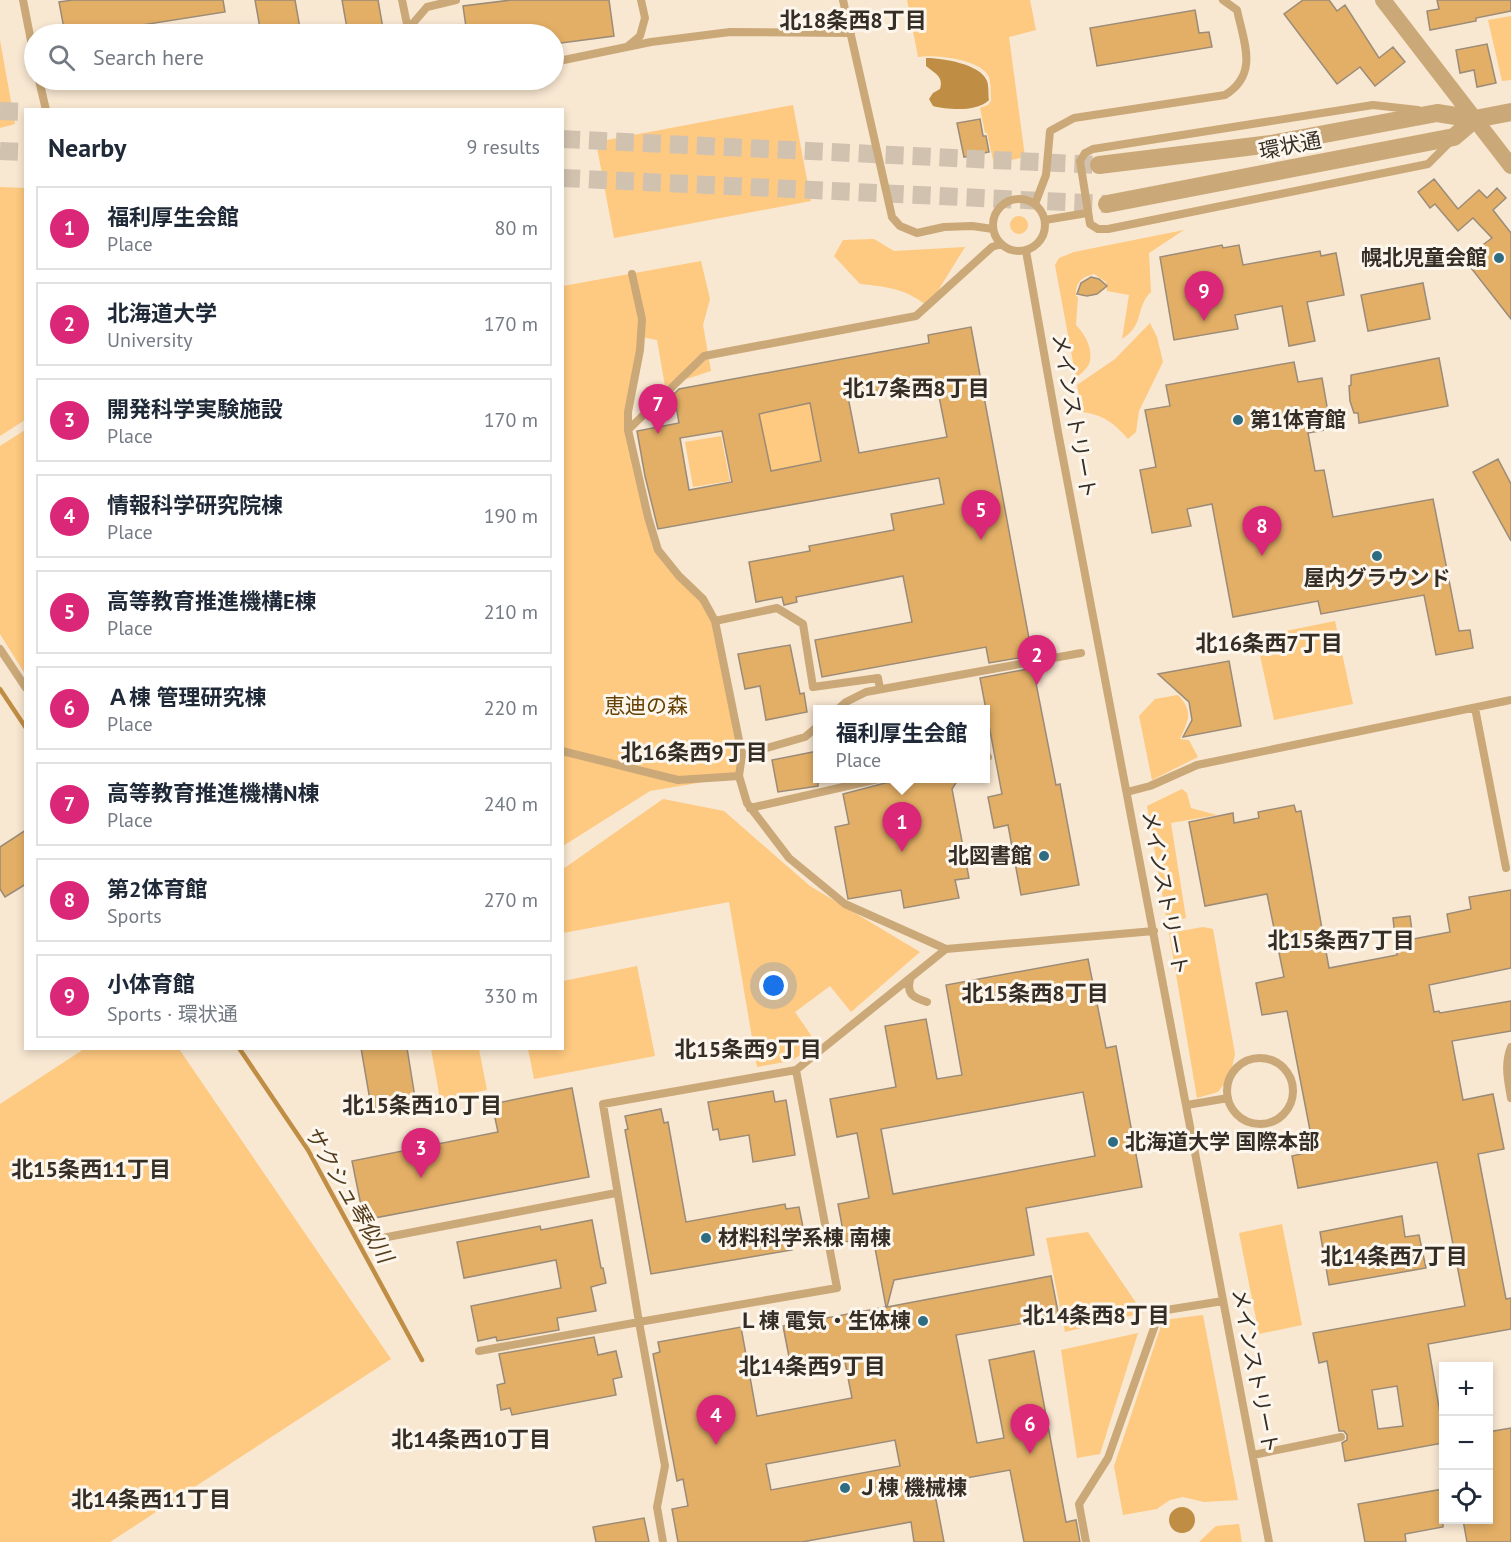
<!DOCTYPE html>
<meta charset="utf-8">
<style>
body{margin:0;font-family:"PT Sans","Noto Sans JP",sans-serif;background:#f6f6f7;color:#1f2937}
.controls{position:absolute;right:18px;bottom:18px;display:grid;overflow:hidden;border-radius:0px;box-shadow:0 3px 9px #0003}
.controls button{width:54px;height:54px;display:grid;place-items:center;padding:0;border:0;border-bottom:2px solid #e0e1e3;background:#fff;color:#1f2937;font:30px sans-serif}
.you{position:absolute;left:774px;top:986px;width:21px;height:21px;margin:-15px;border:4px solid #fff;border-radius:50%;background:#1a73e8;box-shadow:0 0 0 9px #1a73e833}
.badge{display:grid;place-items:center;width:39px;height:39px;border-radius:50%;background:#db2777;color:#fff;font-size:20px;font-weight:700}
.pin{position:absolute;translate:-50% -50px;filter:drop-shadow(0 2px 3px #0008)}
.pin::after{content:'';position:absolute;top:32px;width:21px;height:18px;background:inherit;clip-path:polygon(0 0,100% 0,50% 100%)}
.popup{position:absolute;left:813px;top:705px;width:177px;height:78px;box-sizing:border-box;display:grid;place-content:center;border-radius:0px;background:#fff;filter:drop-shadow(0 2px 4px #0005);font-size:20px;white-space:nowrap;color:#747a83}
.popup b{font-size:22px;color:#1f2937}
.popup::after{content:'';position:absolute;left:50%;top:100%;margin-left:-12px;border:12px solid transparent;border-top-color:#fff}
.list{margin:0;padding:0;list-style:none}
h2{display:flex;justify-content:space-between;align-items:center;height:78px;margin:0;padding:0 24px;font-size:26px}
h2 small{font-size:20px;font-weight:400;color:#747a83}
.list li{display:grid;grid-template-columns:39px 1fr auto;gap:18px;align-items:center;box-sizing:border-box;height:84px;margin:0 12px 12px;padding:0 12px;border:2px solid #e0e1e3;border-radius:0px}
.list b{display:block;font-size:22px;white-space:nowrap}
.list p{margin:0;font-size:20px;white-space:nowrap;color:#747a83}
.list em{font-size:20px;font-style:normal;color:#747a83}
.icon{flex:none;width:33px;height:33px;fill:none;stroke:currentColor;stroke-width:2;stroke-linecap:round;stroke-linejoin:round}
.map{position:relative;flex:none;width:1511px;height:1542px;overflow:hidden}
.search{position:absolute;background:#fff;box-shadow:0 3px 9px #0003;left:24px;top:24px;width:540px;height:66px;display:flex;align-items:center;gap:15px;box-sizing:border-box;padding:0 21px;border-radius:33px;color:#747a83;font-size:22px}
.panel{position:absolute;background:#fff;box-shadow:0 3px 9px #0003;left:24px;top:108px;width:540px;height:942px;border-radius:0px}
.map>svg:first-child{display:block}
.green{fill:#fec980}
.water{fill:#c08d44}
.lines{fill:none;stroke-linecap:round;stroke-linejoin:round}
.stream{stroke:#c08d44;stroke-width:4.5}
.building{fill:#e3af66;stroke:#9b8b77;stroke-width:1.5;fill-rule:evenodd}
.tertiary-tunnel{stroke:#d1c2af;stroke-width:18;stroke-dasharray:18 9;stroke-linecap:butt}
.service{stroke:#cba878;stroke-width:8}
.minor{stroke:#cba878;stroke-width:16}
.tertiary{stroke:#cba878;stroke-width:18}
.poi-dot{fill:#2e6c82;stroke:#fdf6ed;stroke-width:2}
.labels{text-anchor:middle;stroke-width:6;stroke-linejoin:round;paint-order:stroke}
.street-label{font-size:21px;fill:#352e26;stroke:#fdf6ed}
.poi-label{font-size:21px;font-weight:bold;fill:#352e26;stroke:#fdf6ed;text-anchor:start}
.park-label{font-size:21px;fill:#654206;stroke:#fdf6ed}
.neighbourhood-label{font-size:22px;font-weight:bold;fill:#352e26;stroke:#fdf6ed}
.water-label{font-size:22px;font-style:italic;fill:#533d1d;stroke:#fdf6ed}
</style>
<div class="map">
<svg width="1511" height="1542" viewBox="0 0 1511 1542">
<rect width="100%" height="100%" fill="#f8e7d1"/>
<!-- green -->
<path class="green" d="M907 0H1030L1036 30 1009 37 1025 157 994 164 987 133H985L980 108 988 105 991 101C991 94 991 84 989 77 982 59 934 54 918 57Z
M1511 16V80L1502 81 1488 20Z
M0 40 15 124 0 128Z
M793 105 811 201 614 238 596 142Z
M0 187 26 188 25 420 0 436Z
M1010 225a9 9 0 1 1 18 0a9 9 0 1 1-18 0Z
M1184 230 1149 253 1151 292C1135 307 1145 325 1122 339L1129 295 1107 291 1106 282 1094 274C1081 277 1075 283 1076 296L1078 297 1076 325C1085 334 1094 350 1089 364 1087 369 1080 374 1076 378L1055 265 1059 258 1074 252Z
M874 239 894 251 965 247 939 289 930 308C907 289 889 287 860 284L834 256 843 240Z
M701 261 710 299 703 325 711 371 665 386 657 340 641 337 628 412 658 550 703 599 715 621 742 755 739 776 650 791 563 846V286Z
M1150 323 1157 337 1163 362 1139 411 1136 432 1128 439C1114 423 1104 415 1082 412L1077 385 1115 359Z
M810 403 821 461 771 471 759 414Z
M25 430V674L0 634V446Z
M721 436 730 481 693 487 685 442Z
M1335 621 1353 704 1274 720 1256 637Z
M1178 695C1194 712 1188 720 1180 739L1189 740 1198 757 1152 780 1139 716 1155 699Z
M1182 789 1187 793 1191 808 1217 815 1171 823 1186 918 1167 922 1147 806Z
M663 799 724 811 810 886 920 952 851 1012 830 986 795 1012 817 1044 791 1061 757 1067 729 902 563 933V869Z
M1203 927 1213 929 1235 1054 1230 1076 1218 1092 1197 1098 1169 933Z
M637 966 655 1056 534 1079 528 1049 562 1048 563 981Z
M84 1049H179L391 1359 110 1542H0V1104Z
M431 1049H479L487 1090 440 1099Z
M1282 1224 1302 1325 1259 1334 1239 1233Z
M1088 1232 1143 1313 1065 1332 1046 1238Z
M1203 1315 1238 1500 1204 1502 1183 1497 1170 1500 1157 1509 1123 1515 1114 1466 1163 1320Z
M1138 1333 1100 1454 1077 1458 1061 1350Z
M1239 1524 1242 1542H1199L1216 1526Z"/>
<!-- water -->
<path class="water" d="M926 58C942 58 981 64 987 81 989 86 988 94 989 100 978 112 948 110 933 106L929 99 933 93 940 89C944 76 934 73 926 66Z
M1169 1520a13 13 0 1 1 26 0a13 13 0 1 1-26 0Z"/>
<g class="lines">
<!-- stream -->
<path class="stream" d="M0 689 26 728
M239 1048 308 1150 422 1360"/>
</g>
<!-- building -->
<path class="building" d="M73 0H223L225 12 85 34H65L59 2Z
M255 0H295L301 34H261Z
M342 0H378L384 34H348Z
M511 0H609L614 36 554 44V34H467L463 6Z
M1303 0H1329L1337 11 1345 5 1379 58 1393 47 1405 62 1375 86 1360 67 1337 84 1284 14Z
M1437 0H1511V11L1476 18V21L1430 30 1427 11 1439 9Z
M1195 10 1199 33 1209 32 1212 47 1097 66 1090 28Z
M1487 44 1496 83 1477 87 1474 70 1460 73 1456 50Z
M980 119 983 136H986L989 152 964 157 957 123Z
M1434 179 1458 209 1479 190 1487 198 1497 188 1506 198 1493 210 1511 233V319L1464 259 1492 238 1473 218 1458 231 1435 204 1430 208 1418 192Z
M1222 245 1223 248 1239 245 1243 265 1320 251 1321 256 1336 253 1344 295 1307 302 1315 341 1289 346 1282 306 1235 315 1238 329 1174 340 1160 257Z
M1091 277 1099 279 1107 286 1097 294 1087 296 1077 294 1081 283Z
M1423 283 1430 319 1368 331 1361 295Z
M971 327 1031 649 1029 650 1030 656 989 663 986 647 822 677 815 640 912 622 903 576 796 597 797 602 784 605 782 597 756 602 749 562 810 551 809 546 894 530 891 514 944 504 939 478 658 529 645 476 637 431 679 423 674 394 679 389 929 343 928 335ZM936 381 947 437 859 453 848 397ZM810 403 821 461 771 471 759 414ZM722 431 732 482 689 490 680 438Z
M1439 358 1448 406 1359 423 1358 413H1354L1350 401 1349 386 1351 385V375Z
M1294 362 1298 382 1322 378 1331 429 1308 433 1315 471 1324 470 1333 517 1433 499 1459 631 1470 630 1473 648 1436 655 1424 595 1321 614 1318 601 1233 617 1212 504 1187 509 1191 526 1152 533 1140 470 1156 467 1145 410 1170 406 1166 385Z
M1498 459 1511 484V541L1473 472Z
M790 645 800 694 804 693 807 712 766 720 760 686 745 689 738 654Z
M1229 661 1241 726 1183 737 1192 720 1189 702 1158 674Z
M1033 668 1056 785 1060 784 1079 885 1021 895 1008 825 994 828 988 797 1002 794 980 678Z
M818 751V786L778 792 772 760Z
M904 778H959L952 789 969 878 955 880 959 898 904 908 901 890 848 899 835 827 849 824 843 794Z
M1294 805 1296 812 1301 811 1329 968 1397 955 1393 918 1410 916 1413 939 1450 932 1447 914 1471 909 1469 897 1511 890V968L1429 985 1434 1012 1439 1011 1440 1013 1511 1001V1031L1452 1041 1463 1100 1493 1094 1504 1149 1478 1154 1506 1299 1511 1298V1329L1428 1344 1443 1430V1443L1345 1461 1342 1443 1347 1440V1435L1344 1431H1339L1327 1361 1319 1363 1313 1333 1465 1306 1437 1162 1298 1188 1292 1156 1314 1151 1287 1011 1262 1015 1256 983 1284 977 1267 894 1205 906 1189 822 1233 813 1234 823 1259 818 1258 812ZM1397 1386 1403 1426 1378 1429 1372 1390Z
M26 830V884L5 897 0 889V847Z
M1088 959 1106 1048 1116 1046 1142 1187 1026 1208 1034 1255 894 1280 887 1307 1051 1276 1059 1317 956 1335 977 1443 1004 1438 989 1360 1034 1351 1066 1522 1076 1520 1080 1542H1024L1010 1470 933 1484 944 1542H914L911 1522 802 1542H678L672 1509 688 1506 683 1479 677 1481 653 1354 660 1352 658 1342 741 1327 757 1416 852 1398 844 1357 791 1367 783 1326 886 1307 873 1237 845 1242 838 1204 869 1198 857 1133 837 1137 830 1099 896 1087 885 1026 926 1019 937 1079 962 1075 946 985ZM1083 1092 1095 1156 893 1194 881 1129ZM895 1440 900 1466 771 1490 766 1464Z
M361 1048H407L416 1104 372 1112Z
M572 1088 589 1177 364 1220 352 1161 498 1132 492 1104Z
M773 1091 775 1102 786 1100 795 1155 753 1162 749 1135 720 1140 718 1129 713 1130 708 1102Z
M661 1109 664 1123 668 1122 686 1222 785 1204 786 1209 799 1207 806 1242 791 1244 792 1250 651 1274 625 1130 628 1129 625 1116Z
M1402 1216 1405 1237 1419 1235 1426 1268 1329 1285 1320 1232Z
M592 1220 601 1268H603L606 1283 591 1287 596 1311 557 1318 559 1330 497 1341 496 1337 478 1341 471 1306 561 1288 556 1260 464 1278 457 1242 540 1226 541 1230Z
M594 1337 598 1355 616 1351 622 1377 613 1379 616 1395 512 1415 510 1408 501 1410 497 1385 505 1383 499 1354Z
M1511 1428V1542H1467L1463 1520H1488V1432Z
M1443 1489V1527L1405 1534 1406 1542H1365L1358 1504Z
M644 1518 649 1542H596L593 1527Z"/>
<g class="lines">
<!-- tertiary-tunnel -->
<path class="tertiary-tunnel" d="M0 111 26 112
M562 139 1099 165
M0 151 26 152
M562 178 1107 204"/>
<!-- service -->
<path class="service" d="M23 0 34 56
M402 0 408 29
M843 0 892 217 900 226 917 233 944 227 972 226 993 229
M409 34 408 29 427 7 456 0
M628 46 640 36 645 18 641 0
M554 62 651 42 730 32 851 33
M39 80 46 110
M1418 110 1373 105 1093 149 1085 153 1080 161 1090 224 1098 229H1108L1428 164 1450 142
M993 225a26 26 0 1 1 52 0a26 26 0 1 1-52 0Z
M1035 204 1046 175 1050 131 1074 118 1225 95C1259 74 1244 43 1237 10L1223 0
M1045 220 1087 213
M1026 251 1058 432 1269 1542
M632 274 642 319 640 350 628 412V430L648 517 658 550 679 576 703 599 715 621 742 755 739 776
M628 430 704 356 916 316 992 247 1001 244
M715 621 777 608 803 624 813 687 878 678 880 689
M0 649 26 688
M1475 708 1506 868
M837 710 846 702 866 692 1081 653
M562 751 678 780 739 776 747 803 789 858 845 904 946 949
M742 755 805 737 818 726
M986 758 988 757
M1127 792 1150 786 1197 765 1511 700
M750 808 883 778
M910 980C906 995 915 998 927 1002
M1511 1047C1504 1065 1508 1080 1511 1098
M1227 1091a33 33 0 1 1 66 0a33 33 0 1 1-66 0Z
M1187 1105 1228 1098
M377 1239 616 1193
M479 1351 639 1322 603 1104 796 1070
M1253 1455 1341 1437
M663 1542 657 1507 665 1466 639 1322 837 1288 796 1070 946 949 1154 931
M1086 1542 1079 1504 1108 1458 1160 1311 1223 1301"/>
<!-- minor -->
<path class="minor" d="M1383 0 1511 166"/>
<!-- tertiary -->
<path class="tertiary" d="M1099 165 1271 144 1437 113 1475 119 1511 112
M1107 204 1454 137 1475 119"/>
</g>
<!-- markers -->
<g class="poi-dot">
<circle cx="1499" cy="258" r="6"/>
<circle cx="1238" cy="420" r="6"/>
<circle cx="1377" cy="556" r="6"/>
<circle cx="1044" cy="856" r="6"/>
<circle cx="1113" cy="1142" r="6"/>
<circle cx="706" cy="1238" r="6"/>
<circle cx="923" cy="1321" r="6"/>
<circle cx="845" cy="1488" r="6"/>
</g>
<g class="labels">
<!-- street labels -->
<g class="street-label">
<text transform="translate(1290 146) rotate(-11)" y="7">環状通</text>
<text transform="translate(1074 416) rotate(80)" y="7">メインストリート</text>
<text transform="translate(1165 893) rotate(79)" y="7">メインストリート</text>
<text transform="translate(1255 1371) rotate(79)" y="7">メインストリート</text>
</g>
<!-- poi labels -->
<g class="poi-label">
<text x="1487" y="265" text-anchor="end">幌北児童会館</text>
<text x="1250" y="427">第1体育館</text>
<text x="1377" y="585" text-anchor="middle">屋内グラウンド</text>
<text x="1032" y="863" text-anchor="end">北図書館</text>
<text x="1125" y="1149">北海道大学 国際本部</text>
<text x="718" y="1245">材料科学系棟 南棟</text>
<text x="911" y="1328" text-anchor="end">Ｌ棟 電気・生体棟</text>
<text x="857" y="1495">Ｊ棟 機械棟</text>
</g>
<!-- park labels -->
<g class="park-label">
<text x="646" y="713">恵迪の森</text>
</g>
<!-- neighbourhood labels -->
<g class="neighbourhood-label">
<text x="853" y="28">北18条西8丁目</text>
<text x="916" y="396">北17条西8丁目</text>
<text x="1269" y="651">北16条西7丁目</text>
<text x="694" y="760">北16条西9丁目</text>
<text x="1341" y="948">北15条西7丁目</text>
<text x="1035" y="1001">北15条西8丁目</text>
<text x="748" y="1057">北15条西9丁目</text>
<text x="422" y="1113">北15条西10丁目</text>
<text x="91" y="1177">北15条西11丁目</text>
<text x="1394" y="1264">北14条西7丁目</text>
<text x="1096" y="1323">北14条西8丁目</text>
<text x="812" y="1374">北14条西9丁目</text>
<text x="471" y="1447">北14条西10丁目</text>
<text x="151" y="1507">北14条西11丁目</text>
</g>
<!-- water labels -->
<g class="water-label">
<text transform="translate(349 1194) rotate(60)" y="8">サクシュ琴似川</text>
</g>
</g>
</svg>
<div class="controls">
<button>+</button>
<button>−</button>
<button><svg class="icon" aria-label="locate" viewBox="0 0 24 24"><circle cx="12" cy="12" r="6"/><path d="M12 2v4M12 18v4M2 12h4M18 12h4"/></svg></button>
</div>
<div class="you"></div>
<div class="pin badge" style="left:902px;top:852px">1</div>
<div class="popup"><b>福利厚生会館</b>Place</div>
<div class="pin badge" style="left:1037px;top:685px">2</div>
<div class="pin badge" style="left:421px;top:1178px">3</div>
<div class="pin badge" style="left:716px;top:1445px">4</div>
<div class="pin badge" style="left:981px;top:540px">5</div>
<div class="pin badge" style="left:1030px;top:1454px">6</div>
<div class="pin badge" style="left:658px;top:434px">7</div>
<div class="pin badge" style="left:1262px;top:556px">8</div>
<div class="pin badge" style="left:1204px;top:321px">9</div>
<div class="search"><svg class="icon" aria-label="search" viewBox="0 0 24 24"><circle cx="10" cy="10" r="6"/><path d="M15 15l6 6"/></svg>Search here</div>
<section class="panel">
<h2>Nearby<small>9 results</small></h2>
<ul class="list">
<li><span class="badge">1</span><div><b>福利厚生会館</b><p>Place</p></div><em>80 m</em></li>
<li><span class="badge">2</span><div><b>北海道大学</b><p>University</p></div><em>170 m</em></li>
<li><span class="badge">3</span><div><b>開発科学実験施設</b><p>Place</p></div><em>170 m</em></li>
<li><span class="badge">4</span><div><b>情報科学研究院棟</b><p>Place</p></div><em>190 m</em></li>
<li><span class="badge">5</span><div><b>高等教育推進機構E棟</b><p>Place</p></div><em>210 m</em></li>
<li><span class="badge">6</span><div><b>Ａ棟 管理研究棟</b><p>Place</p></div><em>220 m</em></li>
<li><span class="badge">7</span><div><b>高等教育推進機構N棟</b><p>Place</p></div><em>240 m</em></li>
<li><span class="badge">8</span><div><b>第2体育館</b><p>Sports</p></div><em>270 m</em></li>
<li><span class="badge">9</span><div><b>小体育館</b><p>Sports · 環状通</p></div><em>330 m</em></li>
</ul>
</section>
</div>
